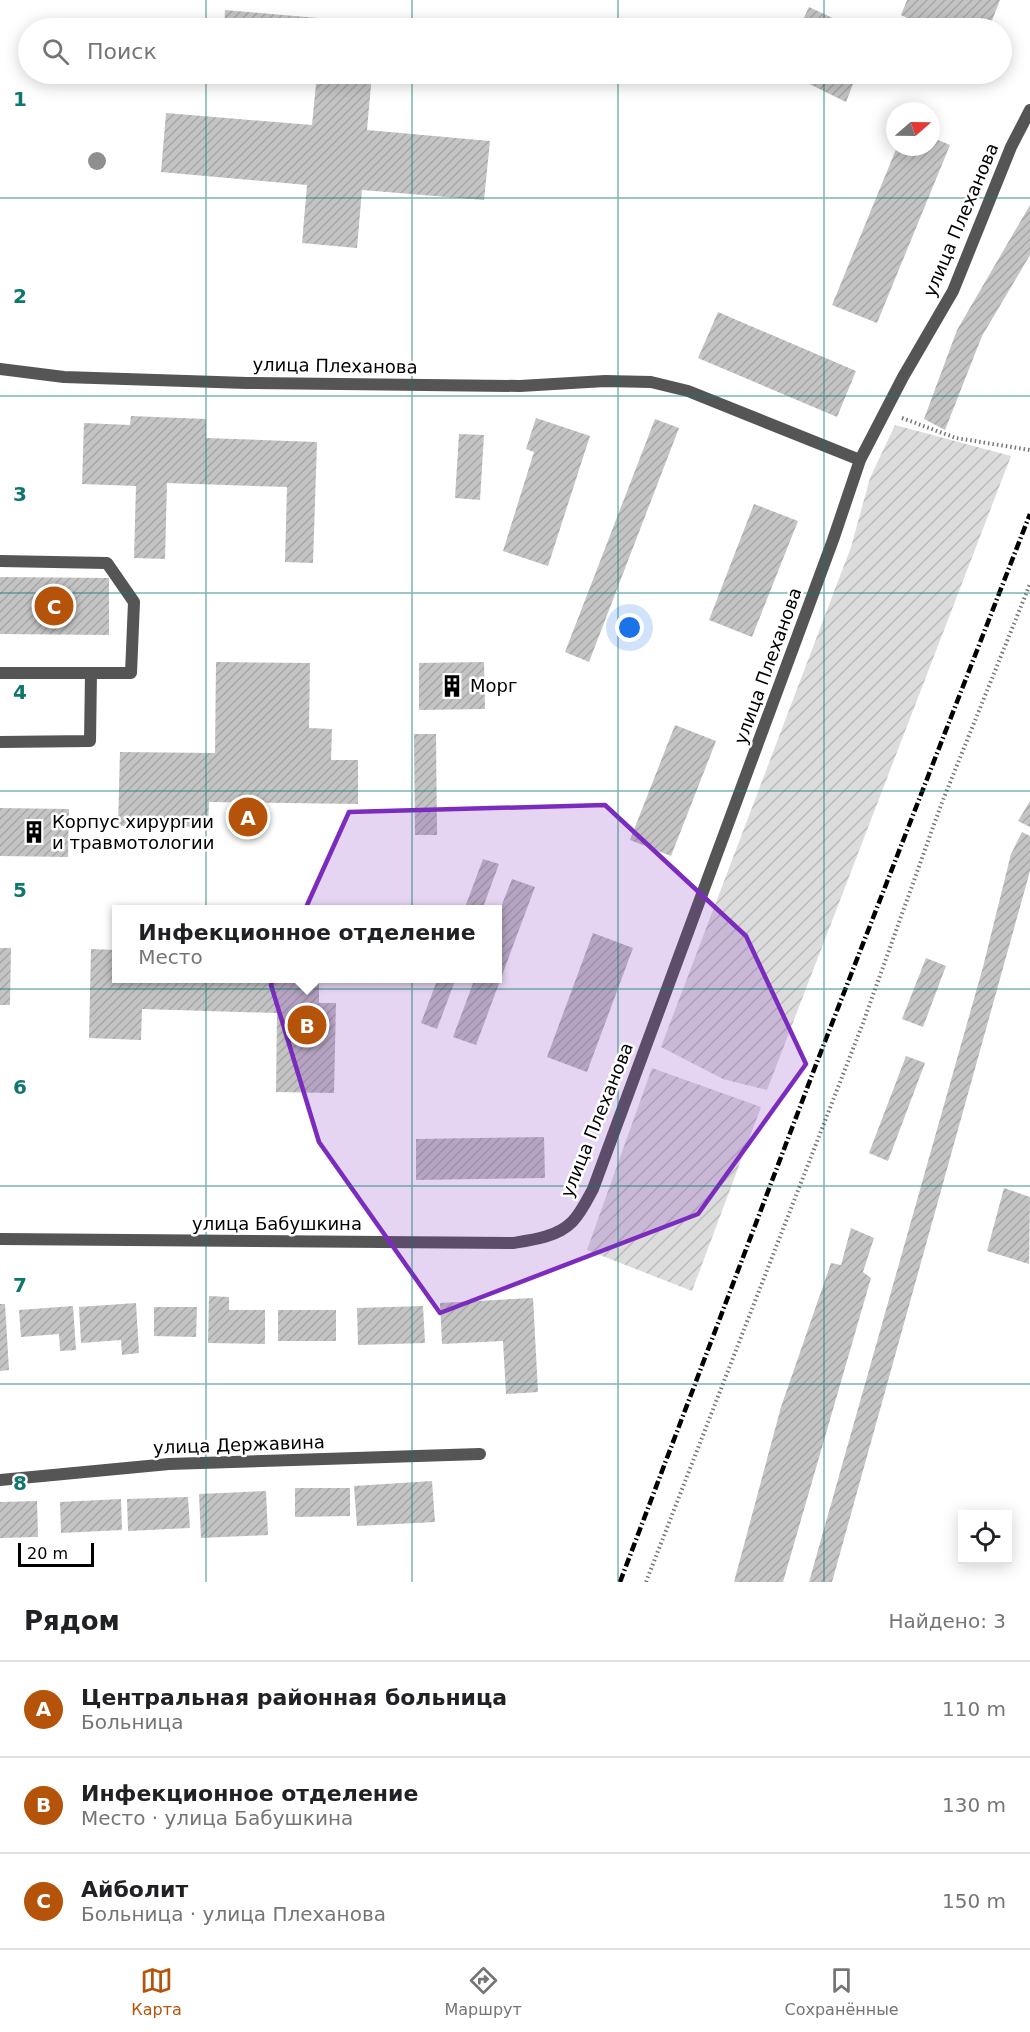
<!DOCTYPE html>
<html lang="ru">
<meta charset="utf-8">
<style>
body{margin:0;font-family:"DejaVu Sans",sans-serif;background:#f2f2f2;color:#202124}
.controls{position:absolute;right:18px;bottom:18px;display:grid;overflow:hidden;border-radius:0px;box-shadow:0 3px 15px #0003}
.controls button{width:54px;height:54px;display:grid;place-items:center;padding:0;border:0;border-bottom:2px solid #e0e0e0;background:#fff;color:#202124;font:30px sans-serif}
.compass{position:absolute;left:886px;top:102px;width:54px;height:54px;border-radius:50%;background:#fff;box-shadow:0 3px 15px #0003;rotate:70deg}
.scale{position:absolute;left:18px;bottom:15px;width:76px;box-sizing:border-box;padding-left:6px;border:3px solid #000;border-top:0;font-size:16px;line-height:21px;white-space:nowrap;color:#000;-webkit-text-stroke:4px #fff;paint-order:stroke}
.you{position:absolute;left:630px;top:628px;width:21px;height:21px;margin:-15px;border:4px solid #fff;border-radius:50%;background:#1a73e8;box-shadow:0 0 0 9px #1a73e833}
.badge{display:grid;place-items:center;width:39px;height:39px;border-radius:50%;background:#b45309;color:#fff;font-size:20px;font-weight:700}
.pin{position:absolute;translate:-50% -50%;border:3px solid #fff;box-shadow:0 2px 6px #0006}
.popup{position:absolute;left:112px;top:905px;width:390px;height:78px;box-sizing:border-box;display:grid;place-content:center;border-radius:0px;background:#fff;filter:drop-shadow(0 2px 4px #0005);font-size:20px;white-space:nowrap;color:#757577}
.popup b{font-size:22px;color:#202124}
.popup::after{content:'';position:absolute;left:50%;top:100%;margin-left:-12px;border:12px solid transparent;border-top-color:#fff}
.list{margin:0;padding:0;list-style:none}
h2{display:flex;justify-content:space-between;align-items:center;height:78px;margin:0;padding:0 24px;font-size:26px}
h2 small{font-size:20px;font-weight:400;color:#757577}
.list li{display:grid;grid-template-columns:39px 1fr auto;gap:18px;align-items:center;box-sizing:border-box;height:96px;padding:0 24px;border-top:2px solid #e0e0e0}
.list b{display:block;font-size:22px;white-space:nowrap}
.list p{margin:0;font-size:20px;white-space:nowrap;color:#757577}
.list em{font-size:20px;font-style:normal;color:#757577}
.icon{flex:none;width:33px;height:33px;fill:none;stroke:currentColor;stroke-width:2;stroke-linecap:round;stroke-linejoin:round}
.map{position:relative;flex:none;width:1030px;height:1582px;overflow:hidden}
.search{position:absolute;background:#fff;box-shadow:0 3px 15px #0003;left:18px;right:18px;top:18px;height:66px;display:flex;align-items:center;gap:15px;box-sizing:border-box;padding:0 21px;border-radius:33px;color:#757577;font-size:22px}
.sheet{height:366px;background:#fff}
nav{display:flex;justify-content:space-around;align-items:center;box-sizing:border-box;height:84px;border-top:2px solid #e0e0e0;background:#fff;font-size:16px;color:#757577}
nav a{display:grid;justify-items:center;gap:3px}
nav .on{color:#b45309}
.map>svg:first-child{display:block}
.garden{fill:url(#garden-furrows)}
.building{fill:url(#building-hatch)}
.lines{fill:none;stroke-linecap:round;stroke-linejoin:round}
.path{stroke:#777;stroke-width:4;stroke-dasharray:1.5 3;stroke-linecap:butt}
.lane{stroke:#555;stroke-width:12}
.street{stroke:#555;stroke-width:12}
.rail{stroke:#000;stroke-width:4.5;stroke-dasharray:9 3 1.5 3;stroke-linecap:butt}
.tree{fill:#8f8f8f}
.marked{fill:#7b2cbf;fill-opacity:0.2;stroke:#7b2cbf;stroke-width:4.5;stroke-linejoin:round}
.grid{fill:none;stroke:#0f766e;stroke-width:1.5;stroke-opacity:0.55}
.labels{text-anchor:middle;stroke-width:5;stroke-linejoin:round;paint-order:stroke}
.street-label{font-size:18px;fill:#000;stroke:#fff}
.poi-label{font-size:18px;fill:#000;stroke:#fff;text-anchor:start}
.grid-label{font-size:20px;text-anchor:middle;font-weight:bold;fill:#0f766e;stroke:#fff;stroke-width:5;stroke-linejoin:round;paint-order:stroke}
</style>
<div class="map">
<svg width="1030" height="1582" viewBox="0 0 1030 1582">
<defs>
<pattern id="garden-furrows" width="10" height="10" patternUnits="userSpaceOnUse" patternTransform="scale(1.5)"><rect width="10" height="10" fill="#dcdcdc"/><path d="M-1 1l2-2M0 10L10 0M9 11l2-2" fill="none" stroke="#bbb"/></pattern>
<pattern id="building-hatch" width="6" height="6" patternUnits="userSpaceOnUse" patternTransform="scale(1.5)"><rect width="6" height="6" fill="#c4c4c4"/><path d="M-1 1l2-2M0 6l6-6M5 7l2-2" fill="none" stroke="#a7a7a7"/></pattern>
</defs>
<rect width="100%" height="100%" fill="#fff"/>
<!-- garden -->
<path class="garden" d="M895 425 1011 456 767 1090 723 1079 661 1047 851 547 870 478Z
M652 1068 761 1107 692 1291 587 1250Z"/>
<!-- building -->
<path class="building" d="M907 0H1000L989 28H927L901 15Z
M809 7 854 28H799Z
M225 10 422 27V28H224Z
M317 74H372L367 130 490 141 484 200 362 190 357 248 302 243 307 185 161 172 166 113 312 125Z
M372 74H445L444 81 372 75Z
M789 74H857L846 102Z
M931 137 950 145 877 323 832 305 897 147H931Z
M1030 205V255L982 336 945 430 924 419 957 330Z
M718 312 856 371 837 417 698 358Z
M131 416 206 419V438L317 442 313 563 285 562 287 487 167 483 165 559 134 558 136 486 82 484 84 423 130 425Z
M536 418 590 436 548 566 503 551 534 452 526 449Z
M655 419 679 428 589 662 565 652Z
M459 434 484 435 480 500 455 498Z
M754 504 798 521 752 637 709 620Z
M0 577 109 578V635L0 634Z
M216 662 310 663 309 728 332 729 331 760H358V804L209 802 208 827 118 826 120 752 215 753Z
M484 662 485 709 419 710V663Z
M675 725 716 741 671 856 630 840Z
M414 734H436L437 835H415Z
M1030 801V827L1018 821Z
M0 808 69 809 68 857 0 856Z
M1022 832 1030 836V871L832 1582H809L983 967 1011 854Z
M483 859 499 864 482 910H464Z
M512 879 535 887 476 1045 453 1037 475 978H497V917Z
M593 933 633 948 587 1072 547 1057Z
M0 948H11L10 1005H0Z
M91 949 116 950V978H319V1003H336L334 1093 276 1092 277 1013 142 1009 141 1040 89 1038Z
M926 958 946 966 923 1027 902 1019Z
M438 978H456L437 1029 421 1023Z
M906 1056 925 1063 888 1161 869 1153Z
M544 1137 545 1178 416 1180V1139Z
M1004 1188 1030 1197 1029 1264 987 1251Z
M851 1228 874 1238 863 1272 871 1278 783 1582H734L781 1407 831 1263 841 1265Z
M209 1296 229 1297V1310H265V1344L208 1343Z
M533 1298 538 1392 506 1394 503 1341 442 1344 440 1303Z
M136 1303 139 1353 122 1355 121 1340 81 1343 79 1307Z
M0 1304H5L9 1370 0 1371Z
M73 1306 76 1350 60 1351 59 1334 21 1337 19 1310Z
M423 1306 425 1343 358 1345 357 1308Z
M154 1307H197L196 1337 154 1336Z
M278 1310H336V1341H278Z
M432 1481 435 1522 357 1526 354 1486Z
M295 1488H350V1516L295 1517Z
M266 1491 268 1535 201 1538 199 1494Z
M188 1497 190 1528 128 1531 127 1499Z
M121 1499 122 1530 61 1533 60 1502Z
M37 1501 38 1537 0 1538V1502Z"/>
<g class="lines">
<!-- path -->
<path class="path" d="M902 418 956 438 1030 450
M646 1582 863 1023 941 805 1030 584"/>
<!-- lane -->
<path class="lane" d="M0 561 107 563 134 602 131 673H91L90 741 0 742
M0 673H91"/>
<!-- street -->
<path class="street" d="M0 369 64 377 247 383 520 386 605 381 651 382 688 391 860 460
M0 1239 513 1243C533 1240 557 1237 572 1222 581 1213 587 1200 593 1189L833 540 860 460 903 377 953 291 1011 147 1030 110
M0 1480 169 1464 480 1454"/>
<!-- rail -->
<path class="rail" d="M620 1582 817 1062 1030 514"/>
</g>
<!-- trees -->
<circle class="tree" cx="97" cy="161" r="9"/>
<!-- marked area -->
<path class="marked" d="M605 805 746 936 806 1064 698 1214 440 1313 319 1142 271 985 349 812Z"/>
<!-- grid -->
<path class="grid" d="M206 0V28M412 0V28M618 0V28M824 0V28M206 74V1582M412 74V1582M618 74V1582M824 74V1582M0 198H1030M0 396H1030M0 593H1030M0 791H1030M0 989H1030M0 1186H1030M0 1384H1030"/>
<!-- icons -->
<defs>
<g id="building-bare" transform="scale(1.8)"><path d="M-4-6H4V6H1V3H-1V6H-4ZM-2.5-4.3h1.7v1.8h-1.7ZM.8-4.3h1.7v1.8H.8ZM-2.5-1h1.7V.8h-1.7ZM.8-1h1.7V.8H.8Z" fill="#000" stroke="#fff" stroke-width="2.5" paint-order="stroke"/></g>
</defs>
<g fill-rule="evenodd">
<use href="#building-bare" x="452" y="686"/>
<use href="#building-bare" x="34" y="832"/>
</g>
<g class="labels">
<!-- street labels -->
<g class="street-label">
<text transform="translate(961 220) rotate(-67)" y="6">улица Плеханова</text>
<text transform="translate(335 366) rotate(1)" y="6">улица Плеханова</text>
<text transform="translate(768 666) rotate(-70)" y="6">улица Плеханова</text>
<text transform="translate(597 1120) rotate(-68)" y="6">улица Плеханова</text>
<text x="277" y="1230">улица Бабушкина</text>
<text transform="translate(239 1445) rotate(-2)" y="6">улица Державина</text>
</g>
<!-- poi labels -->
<g class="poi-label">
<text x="470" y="692">Морг</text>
<text x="52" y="828">Корпус хирургии<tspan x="52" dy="21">и травмотологии</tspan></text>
</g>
</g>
<g class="grid-label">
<text x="20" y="106">1</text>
<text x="20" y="303">2</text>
<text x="20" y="501">3</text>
<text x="20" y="699">4</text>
<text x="20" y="897">5</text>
<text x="20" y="1094">6</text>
<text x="20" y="1292">7</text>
<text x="20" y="1490">8</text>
</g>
</svg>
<div class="controls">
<button><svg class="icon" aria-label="locate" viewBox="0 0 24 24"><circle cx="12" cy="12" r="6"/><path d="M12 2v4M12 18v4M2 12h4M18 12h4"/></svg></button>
</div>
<svg class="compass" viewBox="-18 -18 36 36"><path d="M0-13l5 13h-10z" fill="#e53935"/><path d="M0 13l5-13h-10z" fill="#757577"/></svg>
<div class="scale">20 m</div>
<div class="you"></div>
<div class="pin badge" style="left:248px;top:817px">A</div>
<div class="pin badge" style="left:307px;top:1025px">B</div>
<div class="popup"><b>Инфекционное отделение</b>Место</div>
<div class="pin badge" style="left:54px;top:606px">C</div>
<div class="search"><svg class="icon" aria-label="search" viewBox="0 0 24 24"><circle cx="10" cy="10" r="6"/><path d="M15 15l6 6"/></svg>Поиск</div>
</div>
<section class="sheet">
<h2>Рядом<small>Найдено: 3</small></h2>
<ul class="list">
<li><span class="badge">A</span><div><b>Центральная районная больница</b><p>Больница</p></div><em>110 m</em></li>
<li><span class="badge">B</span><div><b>Инфекционное отделение</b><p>Место · улица Бабушкина</p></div><em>130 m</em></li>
<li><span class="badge">C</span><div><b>Айболит</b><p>Больница · улица Плеханова</p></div><em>150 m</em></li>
</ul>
</section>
<nav>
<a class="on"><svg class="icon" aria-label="map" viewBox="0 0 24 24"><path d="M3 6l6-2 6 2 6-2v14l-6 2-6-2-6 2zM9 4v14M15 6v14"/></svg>Карта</a>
<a><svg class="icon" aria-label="directions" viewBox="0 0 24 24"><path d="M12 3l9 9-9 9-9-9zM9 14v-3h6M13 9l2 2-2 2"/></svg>Маршрут</a>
<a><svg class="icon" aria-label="saved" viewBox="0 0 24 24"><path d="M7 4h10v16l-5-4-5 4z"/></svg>Сохранённые</a>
</nav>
